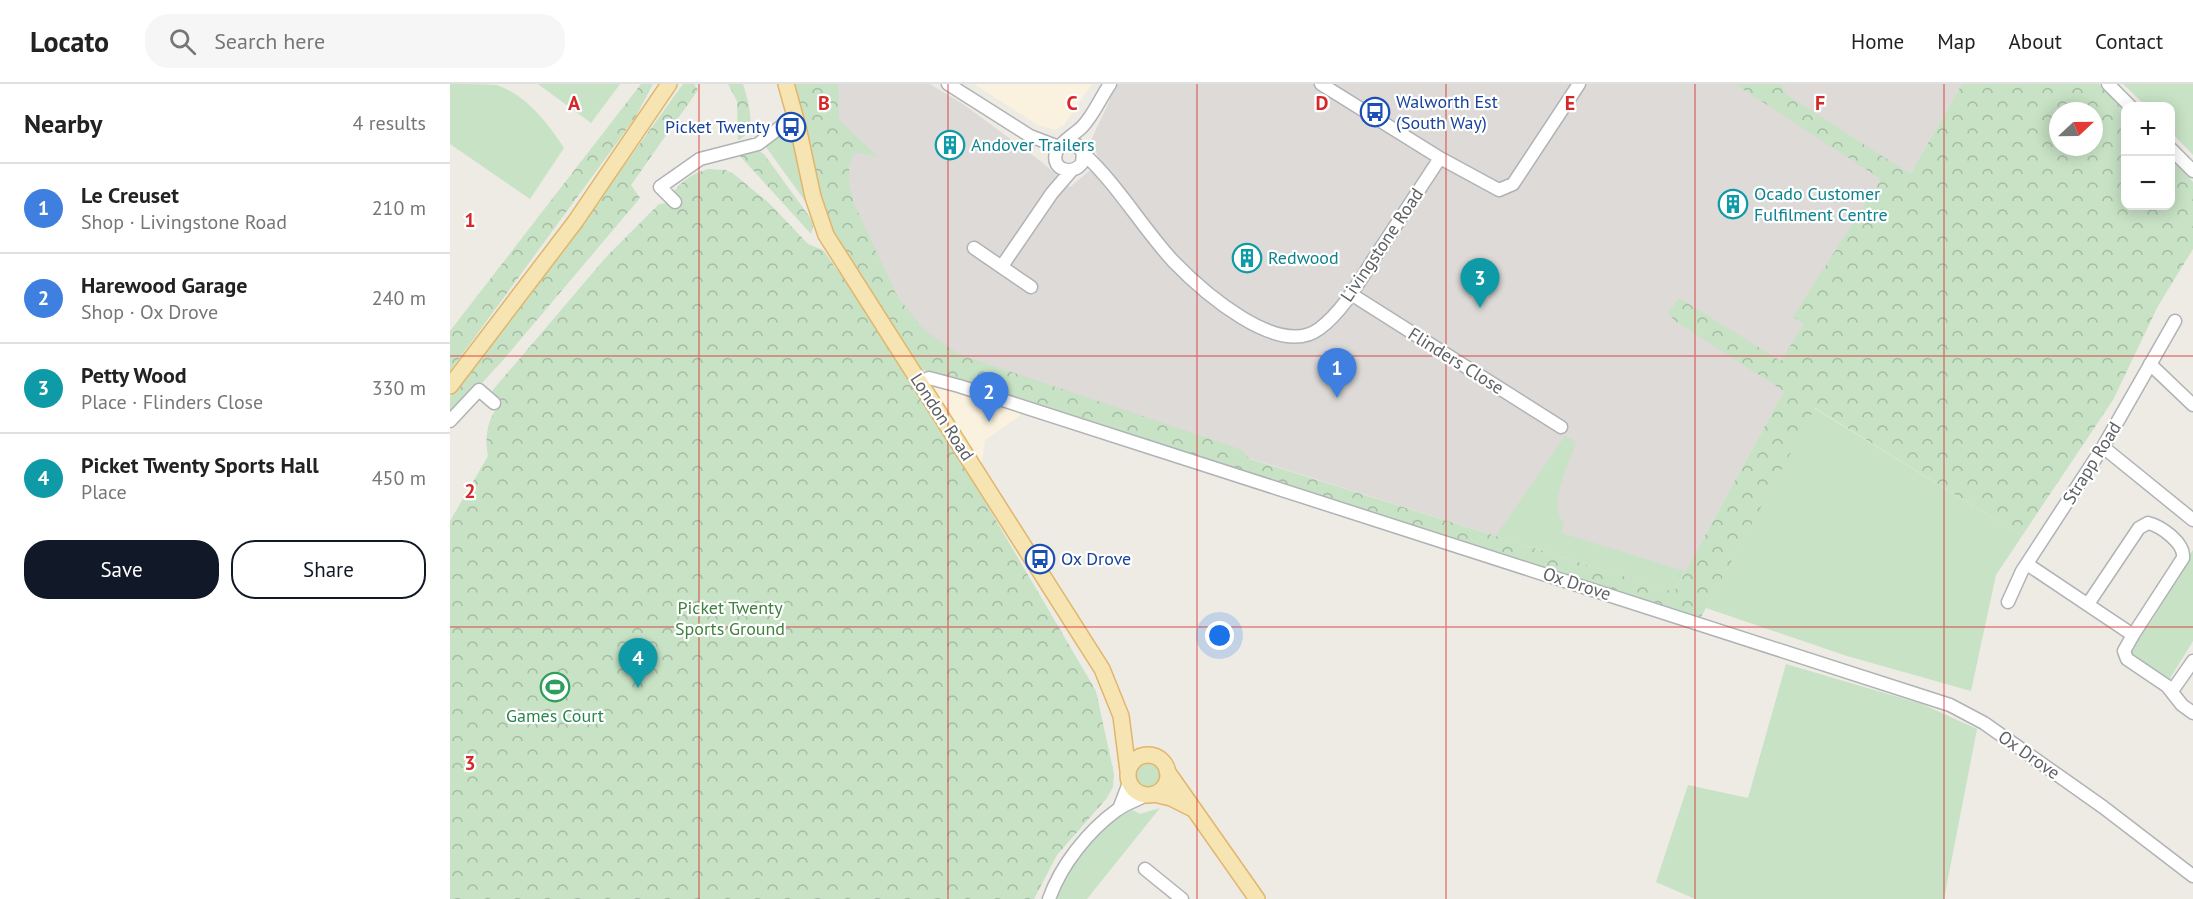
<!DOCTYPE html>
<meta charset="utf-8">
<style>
body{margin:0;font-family:"PT Sans",sans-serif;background:#f6f6f6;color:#222}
.controls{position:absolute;right:18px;top:18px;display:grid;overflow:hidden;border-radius:12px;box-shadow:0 3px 15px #0003}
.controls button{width:54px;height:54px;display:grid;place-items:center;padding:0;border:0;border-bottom:2px solid #e0e0e0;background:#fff;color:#222;font:30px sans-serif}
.compass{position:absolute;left:1599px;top:18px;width:54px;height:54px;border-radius:50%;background:#fff;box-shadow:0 3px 15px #0003;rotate:68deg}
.you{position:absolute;left:770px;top:552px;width:21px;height:21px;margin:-15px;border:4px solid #fff;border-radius:50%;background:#1a73e8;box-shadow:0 0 0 9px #1a73e833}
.badge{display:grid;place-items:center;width:39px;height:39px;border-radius:50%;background:#111827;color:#fff;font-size:20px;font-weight:700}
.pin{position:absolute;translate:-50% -50px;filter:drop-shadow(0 2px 3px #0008)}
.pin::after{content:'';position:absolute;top:32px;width:21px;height:18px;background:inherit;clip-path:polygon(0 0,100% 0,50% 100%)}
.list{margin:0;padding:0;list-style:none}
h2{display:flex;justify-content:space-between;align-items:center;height:78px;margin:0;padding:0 24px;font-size:26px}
h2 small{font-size:20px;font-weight:400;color:#767676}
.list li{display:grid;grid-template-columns:39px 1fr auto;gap:18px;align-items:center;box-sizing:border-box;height:90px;padding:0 24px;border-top:2px solid #e0e0e0}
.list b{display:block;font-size:22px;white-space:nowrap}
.list p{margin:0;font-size:20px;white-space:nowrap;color:#767676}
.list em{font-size:20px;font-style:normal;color:#767676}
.actions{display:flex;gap:12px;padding:18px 24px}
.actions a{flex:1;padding:14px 0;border:2px solid #111827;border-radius:24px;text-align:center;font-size:21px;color:#111827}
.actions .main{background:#111827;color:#fff}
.icon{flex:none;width:33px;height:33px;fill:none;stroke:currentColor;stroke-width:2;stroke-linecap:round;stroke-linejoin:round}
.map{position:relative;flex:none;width:1743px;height:815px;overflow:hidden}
header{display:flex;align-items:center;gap:36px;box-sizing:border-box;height:84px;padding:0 30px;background:#fff;border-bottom:2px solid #e0e0e0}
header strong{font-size:28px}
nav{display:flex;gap:33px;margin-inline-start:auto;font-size:21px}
.search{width:420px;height:54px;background:#f6f6f6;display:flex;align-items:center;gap:15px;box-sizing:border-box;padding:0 21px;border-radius:24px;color:#767676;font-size:22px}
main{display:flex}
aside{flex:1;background:#fff}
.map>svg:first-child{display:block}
.commercial{fill:#faf1de}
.industrial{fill:#dddad7}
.grass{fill:#c7e2c5}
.forest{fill:url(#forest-crowns);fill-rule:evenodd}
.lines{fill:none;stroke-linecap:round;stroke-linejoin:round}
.minor-casing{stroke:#b0b3b6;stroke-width:15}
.major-casing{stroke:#e1b66b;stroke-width:18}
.minor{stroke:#fff;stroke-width:12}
.major{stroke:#f6e5b2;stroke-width:15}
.grid{fill:none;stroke:#d62828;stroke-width:1.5;stroke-opacity:0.55}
.labels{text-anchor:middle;stroke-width:4.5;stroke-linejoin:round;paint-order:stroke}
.transit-label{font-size:18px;fill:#164399;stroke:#fff;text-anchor:start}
.culture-label{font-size:18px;fill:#0d838f;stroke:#fff;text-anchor:start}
.street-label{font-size:18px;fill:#5d6164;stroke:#fff}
.park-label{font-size:18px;fill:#41813f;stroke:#fff}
.leisure-label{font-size:18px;fill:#27864d;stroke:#fff}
.grid-label{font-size:20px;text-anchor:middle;font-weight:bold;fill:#d62828;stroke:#fff;stroke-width:4.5;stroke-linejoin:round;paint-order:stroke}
</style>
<header>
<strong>Locato</strong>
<div class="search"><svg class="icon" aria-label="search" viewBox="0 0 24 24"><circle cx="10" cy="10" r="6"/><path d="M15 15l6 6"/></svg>Search here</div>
<nav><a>Home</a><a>Map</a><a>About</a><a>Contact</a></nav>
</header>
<main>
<aside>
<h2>Nearby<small>4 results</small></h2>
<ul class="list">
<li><span class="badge" style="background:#3f7fe0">1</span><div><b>Le Creuset</b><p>Shop · Livingstone Road</p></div><em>210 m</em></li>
<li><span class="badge" style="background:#3f7fe0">2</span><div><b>Harewood Garage</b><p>Shop · Ox Drove</p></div><em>240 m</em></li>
<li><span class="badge" style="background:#0f9aa8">3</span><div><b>Petty Wood</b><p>Place · Flinders Close</p></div><em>330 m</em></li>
<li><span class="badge" style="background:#0f9aa8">4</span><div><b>Picket Twenty Sports Hall</b><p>Place</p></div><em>450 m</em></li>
</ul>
<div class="actions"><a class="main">Save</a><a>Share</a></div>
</aside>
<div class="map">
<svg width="1743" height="815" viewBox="0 0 1743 815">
<defs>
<pattern id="forest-crowns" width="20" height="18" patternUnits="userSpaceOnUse" patternTransform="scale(1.5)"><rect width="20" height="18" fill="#c7e2c5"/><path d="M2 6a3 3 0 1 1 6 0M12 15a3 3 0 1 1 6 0" fill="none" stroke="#a5bba4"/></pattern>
</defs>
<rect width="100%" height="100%" fill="#eeebe5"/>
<!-- commercial -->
<path class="commercial" d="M524 0H642L614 41 605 46 588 41Z
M485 302 571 325 570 332 535 356 532 378 529 380 482 306Z"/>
<!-- industrial -->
<path class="industrial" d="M371 0H480L513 20 593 79 620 103 650 78 641 56 660 16 652 0H1512L1334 307 1224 508 468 270 368 67Z"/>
<!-- grass -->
<path class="grass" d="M0 0C13 0 34 0 47 1 76 11 98 39 114 64L80 115 0 60Z
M88 0H170L141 39Z
M1673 0H1743V71L1721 48 1720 22H1696Z
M340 43 343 45 360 124 316 63Z
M1364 324 1572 452 1546 491 1521 607 1397 572 1256 524Z
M1115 352 1126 358C1119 380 1097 420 1114 440L1111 449 1234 487 1224 508 1046 452Z
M1743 466V557L1719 596 1688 574 1684 575 1680 571V564L1694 542 1697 544 1740 475 1738 472Z
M1336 580 1472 620 1527 645 1494 815H1245L1206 798 1238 701 1298 714Z
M682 691a15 15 0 1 1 30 0a15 15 0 1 1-30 0Z
M710 724 637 815H604C622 779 645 742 683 726L690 730Z"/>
<!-- forest -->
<path class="forest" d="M191 0H203L185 34 0 287V247Z
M233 0H244L248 6 181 101 190 114 54 275 0 334V313L126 148Z
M278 0H293C298 17 309 47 288 56L287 17Z
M340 0H388L389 36 428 73 407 68 403 70 399 83V100L405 122 447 212 474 246 508 270 790 365 800 375 1224 508 1334 307 1225 237 1218 229 1229 214 1331 277 1354 240 1343 233 1431 95 1285 0H1330L1337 11 1460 90 1512 0H1649L1675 27 1676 122H1720L1721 72 1743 98V165L1708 222 1663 316 1572 452 1365 324 1250 535 466 284 467 278 460 272 384 155 367 102 354 34ZM1608 27H1644V63H1608Z
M307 66 314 70 364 139 361 150 290 72Z
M258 85 276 86 285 91 319 119 358 160 373 166 405 211 500 358 646 607 664 690 663 703 657 714 607 771 584 815H0V437L38 372C34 351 38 333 52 317L42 307 157 172 209 120 217 119 223 125 230 119 223 109C231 97 244 89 258 85Z"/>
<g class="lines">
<!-- minor casing -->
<g class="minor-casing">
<path id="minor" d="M498 0 580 52 609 63
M871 0 990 74 1049 106 1063 100 1129 0
M1658 0 1680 22
M615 59 627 61 633 69 632 79C623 92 601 86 606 69 608 60 625 50 632 43 643 32 651 13 660 0
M1720 64 1743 87
M633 69C668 101 691 142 723 177 751 206 828 275 869 245 893 227 909 198 925 173 947 140 968 107 990 74
M225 118 210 103 250 75 308 60 345 32
M524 164 581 203
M552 182 602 109 621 87
M901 210 1111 343
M1700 280 1743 321
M470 298 479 294 509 302 1500 621 1534 639 1653 723 1743 792
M0 337 29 306 44 319
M1653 363 1743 436
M1577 480 1683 551 1674 567 1677 575 1717 602 1732 621 1743 629
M1558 518 1572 487 1653 363 1725 237
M1638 520 1689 444 1698 439C1711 442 1735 459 1733 474L1683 551
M1722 607 1743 577
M669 725 679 699
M695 785 732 815
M599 815C611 781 638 747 667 726 675 720 687 716 696 711"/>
</g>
<!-- major casing -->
<g class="major-casing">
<path id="major" d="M336 0 348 43 363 113 376 151 652 585 671 632 678 687
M0 302 125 138 219 0
M678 691a20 20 0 1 1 40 0a20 20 0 1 1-40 0Z
M717 687 807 815
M704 710 721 714 743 725"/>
</g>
<!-- minor -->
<use href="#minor" class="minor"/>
<!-- major -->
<use href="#major" class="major"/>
</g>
<!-- grid -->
<path class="grid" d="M249 0V815M498 0V815M747 0V815M996 0V815M1245 0V815M1494 0V815M0 272H1743M0 543H1743"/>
<!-- icons -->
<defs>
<g id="bus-ring" transform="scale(1.5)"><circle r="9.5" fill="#fff" stroke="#1a4fb4" stroke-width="1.5"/><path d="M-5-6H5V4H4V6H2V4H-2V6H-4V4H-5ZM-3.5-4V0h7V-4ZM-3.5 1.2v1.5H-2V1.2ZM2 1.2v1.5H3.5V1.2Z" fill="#1a4fb4"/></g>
<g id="building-ring" transform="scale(1.5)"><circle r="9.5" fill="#fff" stroke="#0f9aa8" stroke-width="1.5"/><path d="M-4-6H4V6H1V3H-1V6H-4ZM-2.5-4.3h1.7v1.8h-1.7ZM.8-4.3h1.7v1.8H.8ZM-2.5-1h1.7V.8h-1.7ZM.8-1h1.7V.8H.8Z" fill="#0f9aa8"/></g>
<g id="stadium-ring" transform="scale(1.5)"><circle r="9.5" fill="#fff" stroke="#2e9e5b" stroke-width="1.5"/><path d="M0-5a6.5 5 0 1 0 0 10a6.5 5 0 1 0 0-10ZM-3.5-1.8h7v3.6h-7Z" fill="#2e9e5b"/></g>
</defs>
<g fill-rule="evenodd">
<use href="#bus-ring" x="925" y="28"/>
<use href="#bus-ring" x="341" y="43"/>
<use href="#building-ring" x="500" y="61"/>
<use href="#building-ring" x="1283" y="120"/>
<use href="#building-ring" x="797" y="174"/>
<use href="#bus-ring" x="590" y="475"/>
<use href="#stadium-ring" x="105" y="603"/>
</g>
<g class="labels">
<!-- transit labels -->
<g class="transit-label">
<text x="946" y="24">Walworth Est<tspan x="946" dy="21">(South Way)</tspan></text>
<text x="320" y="49" text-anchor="end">Picket Twenty</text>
<text x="611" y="481">Ox Drove</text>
</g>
<!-- culture labels -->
<g class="culture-label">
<text x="521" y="67">Andover Trailers</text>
<text x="1304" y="116">Ocado Customer<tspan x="1304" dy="21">Fulfilment Centre</tspan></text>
<text x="818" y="180">Redwood</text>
</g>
<!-- street labels -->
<g class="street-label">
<text transform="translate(932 161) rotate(-56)" y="6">Livingstone Road</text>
<text transform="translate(1006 277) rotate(32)" y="6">Flinders Close</text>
<text transform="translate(492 333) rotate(57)" y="6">London Road</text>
<text transform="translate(1642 379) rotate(-58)" y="6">Strapp Road</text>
<text transform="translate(1127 500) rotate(18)" y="6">Ox Drove</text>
<text transform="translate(1579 671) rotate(35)" y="6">Ox Drove</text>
</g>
<!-- park labels -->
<g class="park-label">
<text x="280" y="530">Picket Twenty<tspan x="280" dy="21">Sports Ground</tspan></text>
</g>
<!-- leisure labels -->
<g class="leisure-label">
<text x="105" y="638">Games Court</text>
</g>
</g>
<g class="grid-label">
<text x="124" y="26">A</text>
<text x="374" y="26">B</text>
<text x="622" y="26">C</text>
<text x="872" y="26">D</text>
<text x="1120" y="26">E</text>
<text x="1370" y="26">F</text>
<text x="20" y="143">1</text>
<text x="20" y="414">2</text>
<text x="20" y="686">3</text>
</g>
</svg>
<div class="controls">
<button>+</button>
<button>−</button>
</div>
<svg class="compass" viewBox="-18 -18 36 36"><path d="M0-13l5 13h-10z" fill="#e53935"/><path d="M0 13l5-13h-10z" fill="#767676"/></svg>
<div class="you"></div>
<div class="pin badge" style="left:887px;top:314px;background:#3f7fe0">1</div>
<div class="pin badge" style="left:539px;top:338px;background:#3f7fe0">2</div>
<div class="pin badge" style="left:1030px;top:224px;background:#0f9aa8">3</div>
<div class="pin badge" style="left:188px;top:604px;background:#0f9aa8">4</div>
</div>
</main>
